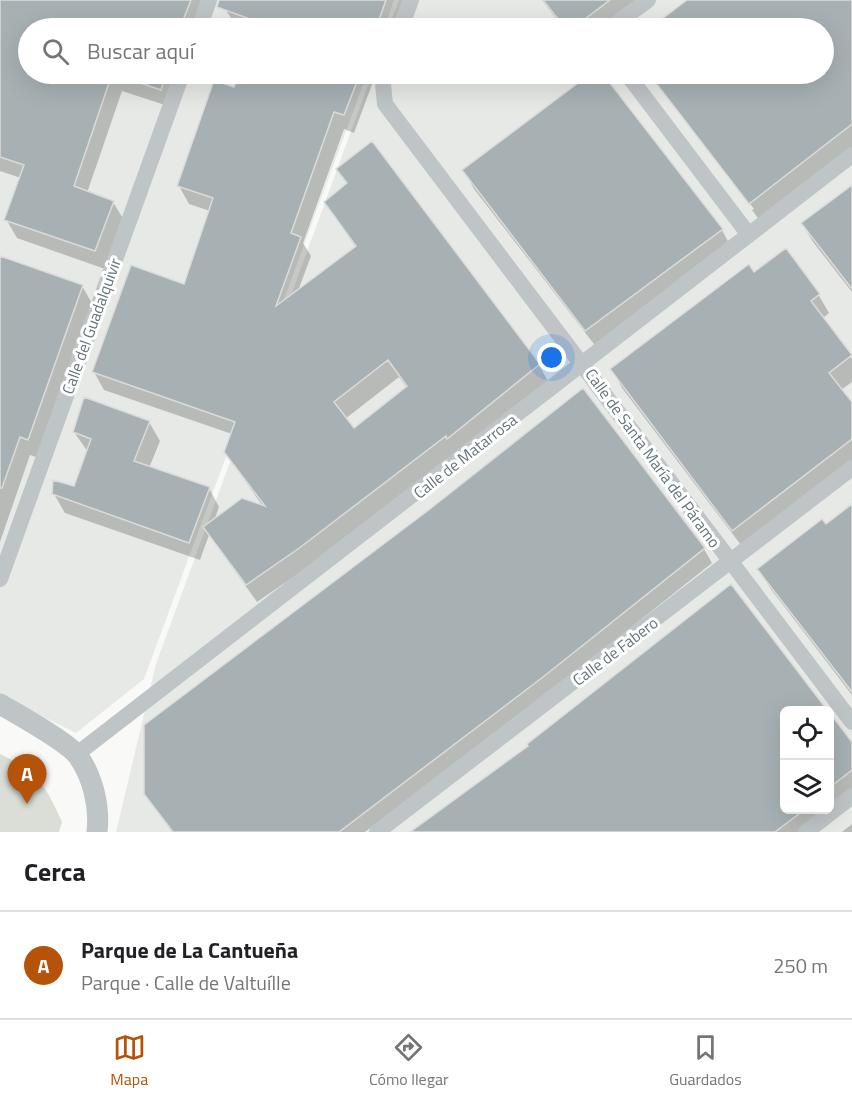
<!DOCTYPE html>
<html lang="es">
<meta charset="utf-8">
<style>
body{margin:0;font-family:"Titillium Web",sans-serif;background:#f2f2f2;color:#202124}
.controls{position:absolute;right:18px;bottom:18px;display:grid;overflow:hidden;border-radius:9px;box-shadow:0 6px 24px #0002}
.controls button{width:54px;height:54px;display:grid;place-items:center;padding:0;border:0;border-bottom:2px solid #e0e0e0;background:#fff;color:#202124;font:30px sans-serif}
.you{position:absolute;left:552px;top:358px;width:21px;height:21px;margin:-15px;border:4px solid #fff;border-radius:50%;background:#1a73e8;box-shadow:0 0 0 9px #1a73e833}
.badge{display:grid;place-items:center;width:39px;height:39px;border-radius:50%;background:#b45309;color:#fff;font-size:20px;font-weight:700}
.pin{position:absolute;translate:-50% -50px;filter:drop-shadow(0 2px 3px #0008)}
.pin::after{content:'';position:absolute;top:32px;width:21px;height:18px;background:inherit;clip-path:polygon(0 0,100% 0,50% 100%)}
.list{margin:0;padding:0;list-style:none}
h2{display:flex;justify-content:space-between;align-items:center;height:78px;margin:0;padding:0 24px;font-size:26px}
h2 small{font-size:20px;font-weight:400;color:#757577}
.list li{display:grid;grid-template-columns:39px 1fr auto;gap:18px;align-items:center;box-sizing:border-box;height:108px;padding:0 24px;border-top:2px solid #e0e0e0}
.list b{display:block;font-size:22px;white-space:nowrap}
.list p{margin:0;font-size:20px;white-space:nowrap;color:#757577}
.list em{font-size:20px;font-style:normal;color:#757577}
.icon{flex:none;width:33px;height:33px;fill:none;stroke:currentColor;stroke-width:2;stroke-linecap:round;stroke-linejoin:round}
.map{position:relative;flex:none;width:852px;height:832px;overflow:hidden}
.search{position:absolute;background:#fff;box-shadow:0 6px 24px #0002;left:18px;right:18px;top:18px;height:66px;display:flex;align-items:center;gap:15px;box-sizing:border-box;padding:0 21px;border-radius:33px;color:#757577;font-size:22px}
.sheet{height:186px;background:#fff}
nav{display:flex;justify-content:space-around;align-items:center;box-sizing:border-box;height:84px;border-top:2px solid #e0e0e0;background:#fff;font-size:16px;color:#757577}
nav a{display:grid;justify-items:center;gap:3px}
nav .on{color:#b45309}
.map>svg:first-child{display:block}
.built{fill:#e7e9e7;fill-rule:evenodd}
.green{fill:#dbded7}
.shadow{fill:#0003;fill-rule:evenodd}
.building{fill:#a7b1b3;stroke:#dbdbda;stroke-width:1.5;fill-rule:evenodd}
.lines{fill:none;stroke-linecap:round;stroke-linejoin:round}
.minor{stroke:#bfc4c6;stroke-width:16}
.tertiary{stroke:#bfc4c6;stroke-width:21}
.labels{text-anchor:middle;stroke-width:6;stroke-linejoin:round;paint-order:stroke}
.street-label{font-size:16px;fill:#637479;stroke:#fff}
</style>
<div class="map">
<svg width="852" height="832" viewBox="0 0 852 832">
<rect width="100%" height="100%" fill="#f9f9f7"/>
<!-- built -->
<path class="built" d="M0 0H394L384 28H28V74H367L144 679 76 733 0 695Z
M399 0H852V832H116L156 664 372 74H824V28H388ZM784 710H830V810H784Z"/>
<!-- green -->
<path class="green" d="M0 754C38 772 45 785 62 822L59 832H0Z"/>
<!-- shadow -->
<path class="shadow" d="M0 0H208L198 28H28V74H182L171 107 122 91 87 193 113 202 124 220 105 269 17 238 6 219 21 178 0 171Z
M228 0H403L393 28H238L225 9Z
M542 0H644L607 28H563Z
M689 0H852V152L760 221 752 210 754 209 651 74H824V28H652Z
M241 74H376L354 133 344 129 303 243 311 256 298 291 356 248 326 202 347 185 338 169 372 143 539 365 549 383 308 567 257 602 209 535 200 560 65 513 54 494 75 488 88 452 74 432 149 422 160 441 149 468 209 488 219 507 214 521 264 508 225 452 232 434 104 390 94 372 185 286 210 211 189 204 179 186 235 89ZM399 377 407 388 353 430 345 419Z
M592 74H601L722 230 732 249 597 348 474 189 464 170Z
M852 186V292L813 242 802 223Z
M0 258 82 286 93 305 39 458 30 455 0 542Z
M818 294 829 313 822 319 852 359V382L841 390 852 405V466L744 549 622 388 612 369Z
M852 506V695L770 588 759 569Z
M704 549 712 563 551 691 365 832H172L145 794Z
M784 710V810H830V715L852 745V797L808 832H415Z
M852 824V832H842Z"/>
<!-- building -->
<path class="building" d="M0 0H191L180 28H28V74H112L74 186 114 201 95 251 4 220 24 165 0 157Z
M219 0H386L376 28H256L258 22 217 7Z
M543 0H610L573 28H565Z
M687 0H852V124L749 204 649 74H824V28H650Z
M121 74H166L161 90 120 76Z
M239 74H360L344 115 334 112 291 233 301 237 276 306 356 246 324 202 347 183 336 169 372 141 540 364 447 439 446 436 298 549 246 585 203 527 242 498 265 506 224 452 235 422 92 372 131 265 184 284 213 198 177 186 214 80 234 87ZM388 360 407 386 354 428 334 402Z
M590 74H603L723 229 585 331 462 170Z
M852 185V289L801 223Z
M786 248 820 294 811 301 852 355 829 373 852 402V439L732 531 610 369 749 264 754 272Z
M0 256 83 285 28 440 20 437 2 488H0Z
M583 388 705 548 543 677 339 832H173L144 794V725L430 509Z
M84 397 150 421 134 461 210 487 189 543 52 494 53 480 74 486 91 439 73 432Z
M852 504V692L757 569 822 519 826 524Z
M731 584 828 711H784V810H804L775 832H410L528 746 527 744Z
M830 713 852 742V770L830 787Z"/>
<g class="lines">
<!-- minor -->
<path class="minor" d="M199 28 209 0
M401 28 411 0
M610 28 648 0
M385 74 383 84 385 104 852 722
M627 74 749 235
M0 579 182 74
M77 754 852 155
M377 832 852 468
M806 832 852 796"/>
<!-- tertiary -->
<path class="tertiary" d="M0 704C17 714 68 742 78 756 93 777 100 807 97 832"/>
</g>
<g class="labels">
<!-- street labels -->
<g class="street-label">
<text transform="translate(91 326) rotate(-70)" y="6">Calle del Guadalquivir</text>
<text transform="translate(465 456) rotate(-38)" y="6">Calle de Matarrosa</text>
<text transform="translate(653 458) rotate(54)" y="6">Calle de Santa María del Páramo</text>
<text transform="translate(615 651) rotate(-37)" y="6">Calle de Fabero</text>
</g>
</g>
</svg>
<div class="controls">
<button><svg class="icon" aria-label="locate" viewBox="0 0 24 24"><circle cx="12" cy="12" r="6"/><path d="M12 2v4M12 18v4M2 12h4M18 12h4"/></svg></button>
<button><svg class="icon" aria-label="layers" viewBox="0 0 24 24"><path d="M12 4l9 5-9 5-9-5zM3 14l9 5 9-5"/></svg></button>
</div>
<div class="you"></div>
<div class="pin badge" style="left:27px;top:804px">A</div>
<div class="search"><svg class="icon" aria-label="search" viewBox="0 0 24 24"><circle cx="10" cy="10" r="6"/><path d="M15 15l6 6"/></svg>Buscar aquí</div>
</div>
<section class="sheet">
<h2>Cerca<small></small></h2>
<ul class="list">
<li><span class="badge">A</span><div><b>Parque de La Cantueña</b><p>Parque · Calle de Valtuílle</p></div><em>250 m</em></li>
</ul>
</section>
<nav>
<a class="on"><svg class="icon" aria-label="map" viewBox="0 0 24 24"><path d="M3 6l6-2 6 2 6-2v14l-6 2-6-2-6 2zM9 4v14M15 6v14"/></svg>Mapa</a>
<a><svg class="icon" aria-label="directions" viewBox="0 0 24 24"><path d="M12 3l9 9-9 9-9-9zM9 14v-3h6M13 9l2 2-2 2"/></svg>Cómo llegar</a>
<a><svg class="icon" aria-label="saved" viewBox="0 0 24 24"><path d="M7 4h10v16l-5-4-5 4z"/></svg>Guardados</a>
</nav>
